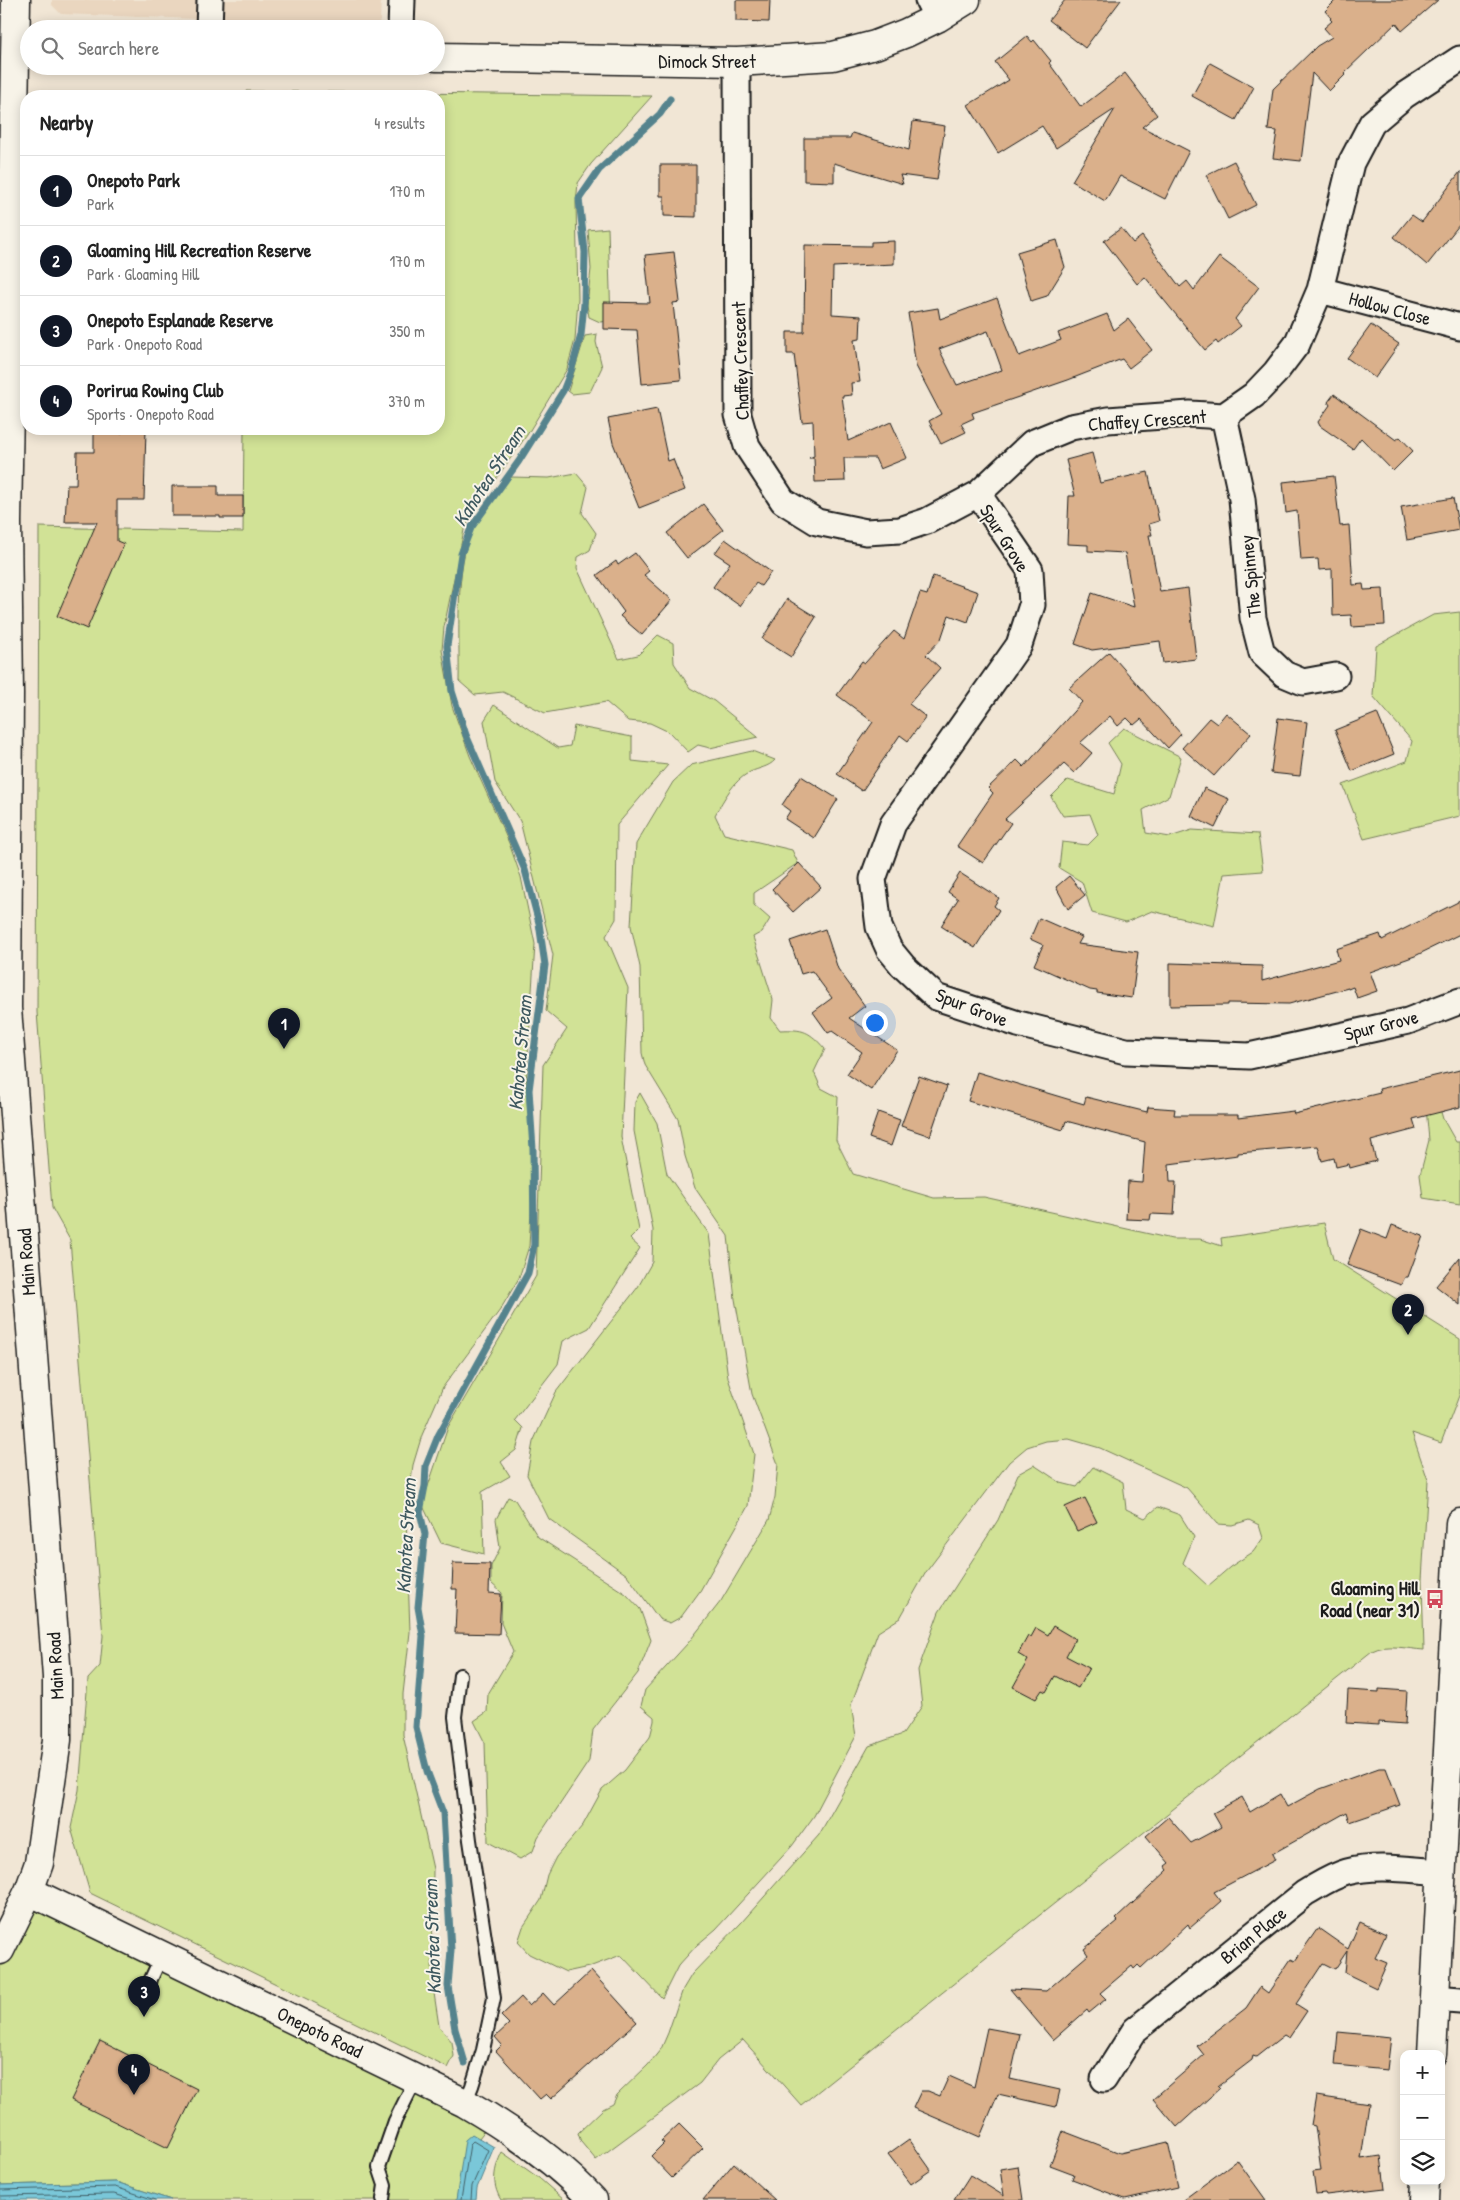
<!DOCTYPE html>
<meta charset="utf-8">
<style>
body{margin:0;font-family:"Patrick Hand",sans-serif;background:#f2f2f2;color:#222}
.controls{position:absolute;right:15px;bottom:15px;display:grid;overflow:hidden;border-radius:10px;box-shadow:0 2px 12px #0003}
.controls button{width:45px;height:45px;display:grid;place-items:center;padding:0;border:0;border-bottom:1px solid #e0e0e0;background:#fff;color:#222;font:25px sans-serif}
.you{position:absolute;left:874px;top:1022px;width:18px;height:18px;margin:-12px;border:4px solid #fff;border-radius:50%;background:#1a73e8;box-shadow:0 0 0 8px #1a73e833}
.badge{display:grid;place-items:center;width:32px;height:32px;border-radius:50%;background:#111827;color:#fff;font-size:16px;font-weight:700}
.pin{position:absolute;translate:-50% -41px;filter:drop-shadow(0 1px 2px #0008)}
.pin::after{content:'';position:absolute;top:26px;width:18px;height:15px;background:inherit;clip-path:polygon(0 0,100% 0,50% 100%)}
.list{margin:0;padding:0;list-style:none}
h2{display:flex;justify-content:space-between;align-items:center;height:65px;margin:0;padding:0 20px;font-size:21px}
h2 small{font-size:16px;font-weight:400;color:#767676}
.list li{display:grid;grid-template-columns:32px 1fr auto;gap:15px;align-items:center;box-sizing:border-box;height:70px;padding:0 20px;border-top:1px solid #e0e0e0}
.list b{display:block;font-size:19px;white-space:nowrap}
.list p{margin:0;font-size:16px;white-space:nowrap;color:#767676}
.list em{font-size:16px;font-style:normal;color:#767676}
.icon{flex:none;width:28px;height:28px;fill:none;stroke:currentColor;stroke-width:2;stroke-linecap:round;stroke-linejoin:round}
.map{position:relative;flex:none;width:1460px;height:2200px;overflow:hidden}
.search{position:absolute;background:#fff;box-shadow:0 2px 12px #0003;left:20px;top:20px;width:425px;height:55px;display:flex;align-items:center;gap:12px;box-sizing:border-box;padding:0 18px;border-radius:28px;color:#767676;font-size:19px}
.panel{position:absolute;background:#fff;box-shadow:0 2px 12px #0003;left:20px;top:90px;width:425px;height:345px;border-radius:20px}
.map>svg:first-child{display:block}
.built{fill:#ead6bf}
.green{fill:#d1e296;stroke:#767f59}
.water{fill:#7ac7d8;stroke:#54838d}
.lines{fill:none;stroke-linecap:round;stroke-linejoin:round}
.shore{stroke:#426067;stroke-width:1}
.stream{stroke:#54838d;stroke-width:7}
.building{fill:#dab08b;stroke:#1c1c1c;fill-rule:evenodd}
.lane-casing{stroke:#1c1c1c;stroke-width:16}
.street-casing{stroke:#1c1c1c;stroke-width:29}
.secondary-casing{stroke:#1c1c1c;stroke-width:31}
.lane{stroke:#f7f3e8;stroke-width:12}
.street{stroke:#f7f3e8;stroke-width:25}
.secondary{stroke:#f7f3e8;stroke-width:28}
.labels{text-anchor:middle;stroke-width:4;stroke-linejoin:round;paint-order:stroke}
.street-label{font-size:19px;fill:#1c1c1c;stroke:#f7f3e8}
.poi-label{font-size:19px;font-weight:bold;fill:#1c1c1c;stroke:#f7f3e8;text-anchor:end}
.water-label{font-size:20px;font-style:italic;fill:#3d585e;stroke:#f7f3e8}
</style>
<div class="map">
<svg width="1460" height="2200" viewBox="0 0 1460 2200">
<rect width="100%" height="100%" fill="#f1e6d5"/>
<filter id="ink" filterUnits="userSpaceOnUse"><feTurbulence type="fractalNoise" baseFrequency=".02" numOctaves="2"/><feDisplacementMap in="SourceGraphic" scale="10" xChannelSelector="R" yChannelSelector="G"/><feConvolveMatrix kernelMatrix="1 2 1 2 8 2 1 2 1" color-interpolation-filters="sRGB"/></filter>
<g filter="url(#ink)">
<!-- built -->
<path class="built" d="M52 0H199V19L61 14 52 5Z
M218 0H381L380 21 373 29H238L228 20H219Z"/>
<!-- green -->
<path class="green" d="M246 91 652 96 591 164 578 183 576 203 578 299 575 340 567 369 527 435 478 504 464 530 444 627 442 650 452 706 470 756 509 843 521 877 535 944 526 1085 533 1177 529 1246 519 1278 500 1310 443 1387 422 1435 413 1465 406 1517 410 1632 403 1694V1735L433 1869 432 1980 439 2026 452 2042 454 2056 448 2068 90 1893 71 1828 79 1790 88 1679 100 1666 103 1636 70 1240 52 1208 37 1012 39 527 243 532 244 429H439V96H246Z
M608 228 611 321 600 322 589 317 587 305 591 269 588 230Z
M597 334 596 342 602 367 590 392 572 394 568 391 585 336Z
M576 473 588 487 582 513 596 533 590 550 578 557 577 568 619 659 638 655 658 635 673 643 674 663 690 688 714 701 758 737 710 748 698 745 688 752 669 732 650 723 628 721 606 702 545 713 503 692 475 695 459 681C460 640 454 565 473 529 483 511 498 494 511 477L549 478Z
M1460 612V816L1364 839 1343 785 1407 761 1412 741 1373 696 1376 646 1433 615Z
M494 705 558 748 570 746 574 726 632 737V761L668 765 617 825 616 919 606 936 628 988 621 1137 639 1230 630 1239 640 1248 589 1328 563 1341 558 1364 515 1420 523 1428 516 1450 501 1462 510 1476 482 1492 484 1554 441 1543 422 1504 448 1427 536 1276 543 1065 567 1029 546 1011 553 955 520 821 495 782 484 721Z
M1124 728 1181 757 1169 796 1143 810 1146 833 1170 837 1192 830 1258 834 1263 871 1224 874 1214 926 1152 911 1126 922 1092 913 1082 882 1059 868 1062 842 1088 845 1098 835 1090 814 1063 816 1051 797 1068 780 1114 794 1121 764 1108 743Z
M752 751 775 760C769 767 759 768 750 772 733 781 724 799 715 815L724 834 792 850 798 863 754 893V905L770 919 762 932 753 937 773 1000 771 1018 780 1030C804 1029 809 1031 825 1049L814 1072 821 1088 838 1097 836 1140 853 1174 934 1198 984 1197 1172 1239H1200L1222 1246 1221 1238 1324 1223 1333 1259 1460 1339V1393L1441 1443 1412 1433 1428 1480 1422 1580 1424 1650C1407 1649 1387 1643 1372 1651L801 2105 743 2040 718 2060 700 2083 596 2160 581 2142 578 2133 603 2109 613 2104 617 2095 648 2065 661 2049 668 2033 683 1989 692 1974 741 1923 819 1835 869 1746 903 1734 922 1706 918 1670 939 1612 998 1520 1018 1474 1034 1465 1061 1483 1077 1487 1093 1467 1123 1482 1126 1509 1145 1518 1158 1507 1180 1515 1194 1537 1183 1563 1208 1586 1230 1567 1253 1552 1263 1538 1259 1525 1249 1520 1232 1525 1218 1524 1187 1488 1100 1448 1069 1439 1046 1441 1027 1447 1009 1462 926 1572 900 1618 878 1632 851 1705 856 1736 814 1816 792 1846 716 1929 697 1945 678 1966 662 1998 621 1955 589 1967 566 1972 529 1954 518 1942 523 1927 541 1900 547 1875 556 1857 583 1825 602 1790 625 1770 650 1737 654 1721V1717L641 1706 645 1690 688 1643 721 1601 769 1520 775 1497 778 1464 752 1394 735 1299 728 1236 695 1188 685 1156 678 1119 645 1065 642 1053 640 967 631 926 636 844 673 782 691 765Z
M640 1093 657 1123 667 1174 709 1234 728 1378 754 1454 748 1506 700 1591 681 1617 670 1623 659 1619 627 1575 549 1519 527 1475 533 1442 556 1392 638 1287 652 1262 653 1230 634 1131 635 1102Z
M1436 1095 1443 1119 1456 1142H1460V1204L1423 1198 1420 1175 1429 1140 1425 1097Z
M508 1497 515 1500 538 1537 626 1594 640 1609 651 1640 638 1673 593 1730 589 1761 538 1837 533 1851 520 1859 488 1842 485 1743 474 1721 487 1712 488 1694 513 1652 501 1623 502 1593 491 1583V1566L500 1548 496 1519Z
M29 1891 493 2120 479 2138 468 2200H171L116 2182 0 2185V1950Z
M502 2152 539 2178 564 2200H501C491 2183 494 2169 502 2152Z"/>
<!-- water -->
<path class="water" d="M472 2134 494 2147 477 2188 476 2200H456L465 2140Z
M116 2182 171 2200H0V2185Z"/>
<g class="lines">
<!-- shore -->
<path class="shore" d="M0 2190 115 2187 155 2200
M0 2196 114 2194 134 2200
M461 2200 470 2144 473 2141 488 2150 472 2186 471 2200"/>
<!-- stream -->
<path class="stream" d="M465 2063 455 2029 448 1986 451 1950 443 1813 427 1771 416 1727 423 1636 418 1607 425 1534 420 1512 425 1486 426 1466 438 1436 528 1273 534 1245 533 1149 529 1090 545 965 539 923 525 870 466 735 452 691 447 646 461 554 471 528 519 461 563 391 572 368 581 335 584 304 585 252 579 199 599 170 660 114 670 99"/>
</g>
<!-- building -->
<path class="building" d="M736 0H770L769 22 736 21Z
M1065 0H1121L1085 48 1049 20Z
M1336 0H1438L1402 31 1396 23 1344 73 1346 74 1329 91 1312 73 1301 161 1273 158 1277 131 1268 130 1273 89 1317 46 1332 37 1324 28 1332 21 1330 19 1331 18 1325 11Z
M1027 36 1032 42 1034 40 1051 61 1049 63 1081 107 1125 73 1157 115 1142 127 1189 151 1165 199 1120 176 1105 201 1072 181 1115 109 1056 148 1042 126 998 153 968 105 1009 80 995 62Z
M1210 63 1254 87 1236 120 1192 96Z
M913 121 945 126 937 180 900 175 903 184 834 163V182L804 181V138H850L852 133 909 150Z
M1234 161 1256 205 1228 219 1206 175Z
M660 165H696V217L664 216V196H660Z
M1460 172V224L1427 265 1394 237 1412 215 1422 222Z
M1121 228 1133 243 1142 236 1180 287 1187 281 1194 290 1219 257 1259 287 1235 319 1241 326 1218 344 1216 341 1205 350 1145 277 1137 284 1104 241Z
M1057 240 1065 267 1047 296 1031 301 1017 252Z
M894 241V264L833 267 832 314 861 316 860 339 854 340 860 382 851 383 852 395 842 396 848 441 891 422 907 458 880 469 875 458H844L845 481 815 482 814 458H809L814 456 813 421 802 422 794 354H787V332H804L805 245 871 246V242Z
M674 252 680 302 673 303 681 380 642 384 637 330 604 329V302L650 303 645 255Z
M997 298 1019 356 1061 340 1058 333 1107 314 1114 330 1128 319 1152 350 1129 368 1122 359 1068 380 972 413 974 418 961 424 966 432 941 444 929 421 941 414 916 366 908 313 938 308 940 319ZM988 331 1002 370 957 385 939 349Z
M1371 325 1399 344 1375 378 1347 358Z
M1334 394 1396 440 1400 437 1413 451 1393 471 1361 438 1353 449 1320 426 1318 422 1330 405 1328 402Z
M657 409 668 461 673 459 685 490 639 508 613 443 608 419Z
M122 429H146L144 500H117V541L124 544 87 629 57 616 97 522H65L67 485H76L77 452H94V432L122 433Z
M1092 453 1100 483 1148 472 1159 521 1149 524 1152 535H1149L1160 592 1188 588 1196 659 1163 663 1160 641 1092 650 1075 644 1092 593 1134 607 1125 553 1088 551V545L1067 544 1069 496H1075L1066 460Z
M1334 476 1340 526 1349 525 1353 585 1363 584 1364 590 1383 589 1385 625 1352 627 1351 615 1333 616 1332 569 1319 570 1318 559 1301 560 1297 511 1286 513 1283 482Z
M172 486H218V496H243V518H220V516H172Z
M1453 498 1459 530 1407 540 1401 507Z
M703 504 723 530 687 558 667 533Z
M725 539 771 572 761 586 756 583 740 606 713 587 730 563 715 553Z
M635 553 649 571 644 575 672 600 642 635 620 616 624 612 597 575 616 561 618 565Z
M933 576 978 592 968 622 949 615 941 639 926 655 940 668 909 704 926 717 908 741 900 735 862 791 837 774 873 722 837 695 862 661 865 663 894 631 904 639 920 593 927 595Z
M787 599 816 617 791 657 762 639Z
M1109 652 1181 734 1168 748 1141 719 1134 725 1127 718 1118 726 1110 716 1080 743 1092 753 1074 773 1064 764 1005 819 1011 823 983 863 957 846 993 793 988 788 1017 760 1024 767 1082 702 1069 688Z
M1226 713 1251 734 1214 776 1182 748 1209 718 1217 724Z
M1377 713 1394 754 1352 771 1335 730Z
M1278 718 1307 722 1300 776 1271 773Z
M801 776 838 799 814 838 785 819 790 811 782 805Z
M1204 788 1229 799 1215 828 1191 816Z
M799 863 821 887 793 912 772 889Z
M960 873 999 898 994 906 999 910 975 948 941 926 958 899 948 892Z
M1069 876 1085 895 1068 909 1056 887Z
M1460 901V934L1415 956 1370 972 1377 991 1357 998 1353 987 1348 989V988L1289 1004 1228 1003V1005L1170 1006V963L1262 966V981L1339 960 1336 949 1380 934 1382 940Z
M1039 918 1082 937 1078 944 1138 952 1132 998 1097 993V991L1090 990 1034 965 1043 945 1030 939Z
M825 929 838 969 865 1006 849 1018 897 1050 871 1090 847 1074 862 1052 832 1031 828 1033 813 1012 832 998 812 971 801 974 790 941Z
M1460 1070V1107L1413 1119 1416 1129 1371 1141 1376 1161 1350 1168 1349 1164 1336 1167 1334 1158 1322 1161 1318 1146 1238 1153V1155L1169 1164 1170 1182H1176L1174 1215 1151 1214 1150 1220 1126 1219 1128 1181 1142 1182 1145 1142 1066 1121 1063 1130 968 1101 977 1072 1084 1104 1086 1097 1147 1112 1148 1107 1175 1109 1174 1115H1238V1118L1293 1111 1294 1114 1380 1093 1379 1089Z
M919 1076 947 1086 930 1136 901 1126Z
M878 1112 900 1120 891 1146 869 1138Z
M1392 1225 1423 1236 1408 1277H1405L1401 1285 1347 1265 1361 1229 1387 1239Z
M1460 1257V1305L1436 1286Z
M1085 1498 1097 1522 1077 1531 1065 1507Z
M453 1563 490 1564 489 1593 501 1594 499 1634 455 1633 457 1589H452Z
M1053 1626 1075 1639 1066 1656 1089 1668 1078 1688 1055 1676 1046 1692 1042 1690 1036 1699 1013 1687 1028 1660 1018 1654 1028 1636 1031 1637 1036 1628 1048 1635Z
M1379 1689 1407 1691 1405 1724 1379 1722V1725L1346 1723 1348 1690 1379 1692Z
M1379 1768H1386L1400 1805 1350 1822 1347 1812 1272 1854 1275 1860 1214 1892 1221 1901 1190 1928 1188 1924 1141 1968 1138 1965 1134 1969 1132 1966 1100 1993 1106 1999 1089 2013 1087 2010 1053 2040 1010 1989 1046 1991 1088 1955 1084 1949 1118 1921 1116 1919 1168 1870 1165 1866 1169 1863 1146 1836 1168 1817 1191 1843 1221 1827 1213 1813 1242 1797 1250 1812 1280 1794 1287 1807 1320 1789Z
M1360 1922 1386 1934 1375 1958 1387 1963 1376 1988 1345 1973 1347 1951 1335 1969 1323 1963 1296 2004 1307 2011 1289 2038 1284 2035 1256 2057 1253 2056 1252 2060 1218 2086 1220 2088 1177 2127 1153 2099 1204 2055 1197 2046 1246 2008 1260 1987 1268 1993 1291 1959 1295 1961 1318 1928 1348 1949Z
M591 1971 637 2022 551 2099 546 2094 540 2099 496 2051 502 2045 495 2037 509 2024 501 2016 521 1997 529 2006 543 1993 554 2005Z
M987 2028 1020 2034 1010 2079 1060 2090 1056 2107 998 2094 980 2137 913 2108 921 2091H928L940 2096 949 2076 974 2087Z
M1338 2032 1391 2037 1387 2070 1335 2065Z
M100 2041 197 2089 168 2148 71 2100Z
M1316 2096 1369 2104 1361 2159 1381 2156 1385 2188 1326 2195 1325 2193 1316 2194 1313 2171 1321 2170 1315 2126 1311 2125Z
M679 2124 703 2148 672 2178 651 2156 664 2143 661 2141Z
M1063 2131 1120 2153 1168 2142 1178 2187 1125 2199 1072 2179 1074 2174 1050 2165Z
M909 2139 931 2170 911 2184 888 2154Z
M1237 2160 1266 2200H1183Z
M734 2163 775 2200H703Z
M1018 2166 1023 2200H954L970 2175 1004 2196 1000 2169Z"/>
<g class="lines">
<!-- lane casing -->
<g class="lane-casing">
<path id="lane" d="M460 1675 455 1717 470 1840 494 1998 483 2050 472 2086 465 2103
M146 1999 151 1979 162 1955
M383 2199 385 2185 379 2167 395 2121 416 2079"/>
</g>
<!-- street casing -->
<g class="street-casing">
<path id="street" d="M928 0 937 18
M209 29 210 0
M401 29 402 0
M737 62 738 415 747 446 783 501 817 522 866 532 900 530 927 521 978 494 1032 443 1071 427 1108 420 1190 414 1224 416 1254 395 1275 373 1297 344 1320 290 1351 163 1372 123 1405 95 1460 59
M1320 290 1460 327
M1224 416 1242 499 1253 618 1262 653 1284 674 1303 682 1336 676
M978 494 1030 570 1032 605 1019 645 893 824 873 879 879 927 889 949 903 966 936 997 1018 1024 1126 1051 1249 1056 1408 1021 1460 1001
M1435 1998 1460 2000
M1104 2079 1135 2030 1305 1893C1319 1885 1332 1876 1347 1872 1376 1864 1411 1870 1441 1872"/>
</g>
<!-- secondary casing -->
<g class="secondary-casing">
<path id="secondary" d="M436 57 737 62 833 56 875 45 906 33 937 18 966 0
M29 1891 465 2103C512 2130 556 2160 593 2200
M0 1950 29 1891 39 1863 57 1740V1677L7 1008 9 694 7 523 16 0
M1432 2054 1460 1523
M1424 2200 1425 2181"/>
</g>
<!-- lane -->
<use href="#lane" class="lane"/>
<!-- street -->
<use href="#street" class="street"/>
<!-- secondary -->
<use href="#secondary" class="secondary"/>
</g>
</g>
<!-- icons -->
<defs>
<g id="bus-bare" transform="scale(1.5)"><path d="M-5-6H5V4H4V6H2V4H-2V6H-4V4H-5ZM-3.5-4V0h7V-4ZM-3.5 1.2v1.5H-2V1.2ZM2 1.2v1.5H3.5V1.2Z" fill="#d1495b" stroke="#f7f3e8" stroke-width="2.5" paint-order="stroke"/></g>
</defs>
<g fill-rule="evenodd">
<use href="#bus-bare" x="1435" y="1599"/>
</g>
<g class="labels">
<!-- street labels -->
<g class="street-label">
<text x="707" y="68">Dimock Street</text>
<text transform="translate(1390 308) rotate(15)" y="7">Hollow Close</text>
<text transform="translate(740 361) rotate(-92)" y="7">Chaffey Crescent</text>
<text transform="translate(1147 420) rotate(-4)" y="7">Chaffey Crescent</text>
<text transform="translate(1005 538) rotate(58)" y="7">Spur Grove</text>
<text transform="translate(1250 576) rotate(-96)" y="7">The Spinney</text>
<text transform="translate(972 1007) rotate(21)" y="7">Spur Grove</text>
<text transform="translate(1381 1025) rotate(-14)" y="7">Spur Grove</text>
<text transform="translate(26 1262) rotate(-94)" y="7">Main Road</text>
<text transform="translate(55 1666) rotate(-93)" y="7">Main Road</text>
<text transform="translate(1253 1935) rotate(-39)" y="7">Brian Place</text>
<text transform="translate(320 2032) rotate(26)" y="7">Onepoto Road</text>
</g>
<!-- poi labels -->
<g class="poi-label">
<text x="1420" y="1595">Gloaming Hill<tspan x="1420" dy="22">Road (near 31)</tspan></text>
</g>
<!-- water labels -->
<g class="water-label">
<text transform="translate(489 476) rotate(-57)" y="7">Kahotea Stream</text>
<text transform="translate(520 1053) rotate(-85)" y="7">Kahotea Stream</text>
<text transform="translate(406 1536) rotate(-87)" y="7">Kahotea Stream</text>
<text transform="translate(432 1937) rotate(-92)" y="7">Kahotea Stream</text>
</g>
</g>
</svg>
<div class="controls">
<button>+</button>
<button>−</button>
<button><svg class="icon" aria-label="layers" viewBox="0 0 24 24"><path d="M12 4l9 5-9 5-9-5zM3 14l9 5 9-5"/></svg></button>
</div>
<div class="you"></div>
<div class="pin badge" style="left:284px;top:1049px">1</div>
<div class="pin badge" style="left:1408px;top:1335px">2</div>
<div class="pin badge" style="left:144px;top:2017px">3</div>
<div class="pin badge" style="left:134px;top:2095px">4</div>
<div class="search"><svg class="icon" aria-label="search" viewBox="0 0 24 24"><circle cx="10" cy="10" r="6"/><path d="M15 15l6 6"/></svg>Search here</div>
<section class="panel">
<h2>Nearby<small>4 results</small></h2>
<ul class="list">
<li><span class="badge">1</span><div><b>Onepoto Park</b><p>Park</p></div><em>170 m</em></li>
<li><span class="badge">2</span><div><b>Gloaming Hill Recreation Reserve</b><p>Park · Gloaming Hill</p></div><em>170 m</em></li>
<li><span class="badge">3</span><div><b>Onepoto Esplanade Reserve</b><p>Park · Onepoto Road</p></div><em>350 m</em></li>
<li><span class="badge">4</span><div><b>Porirua Rowing Club</b><p>Sports · Onepoto Road</p></div><em>370 m</em></li>
</ul>
</section>
</div>
